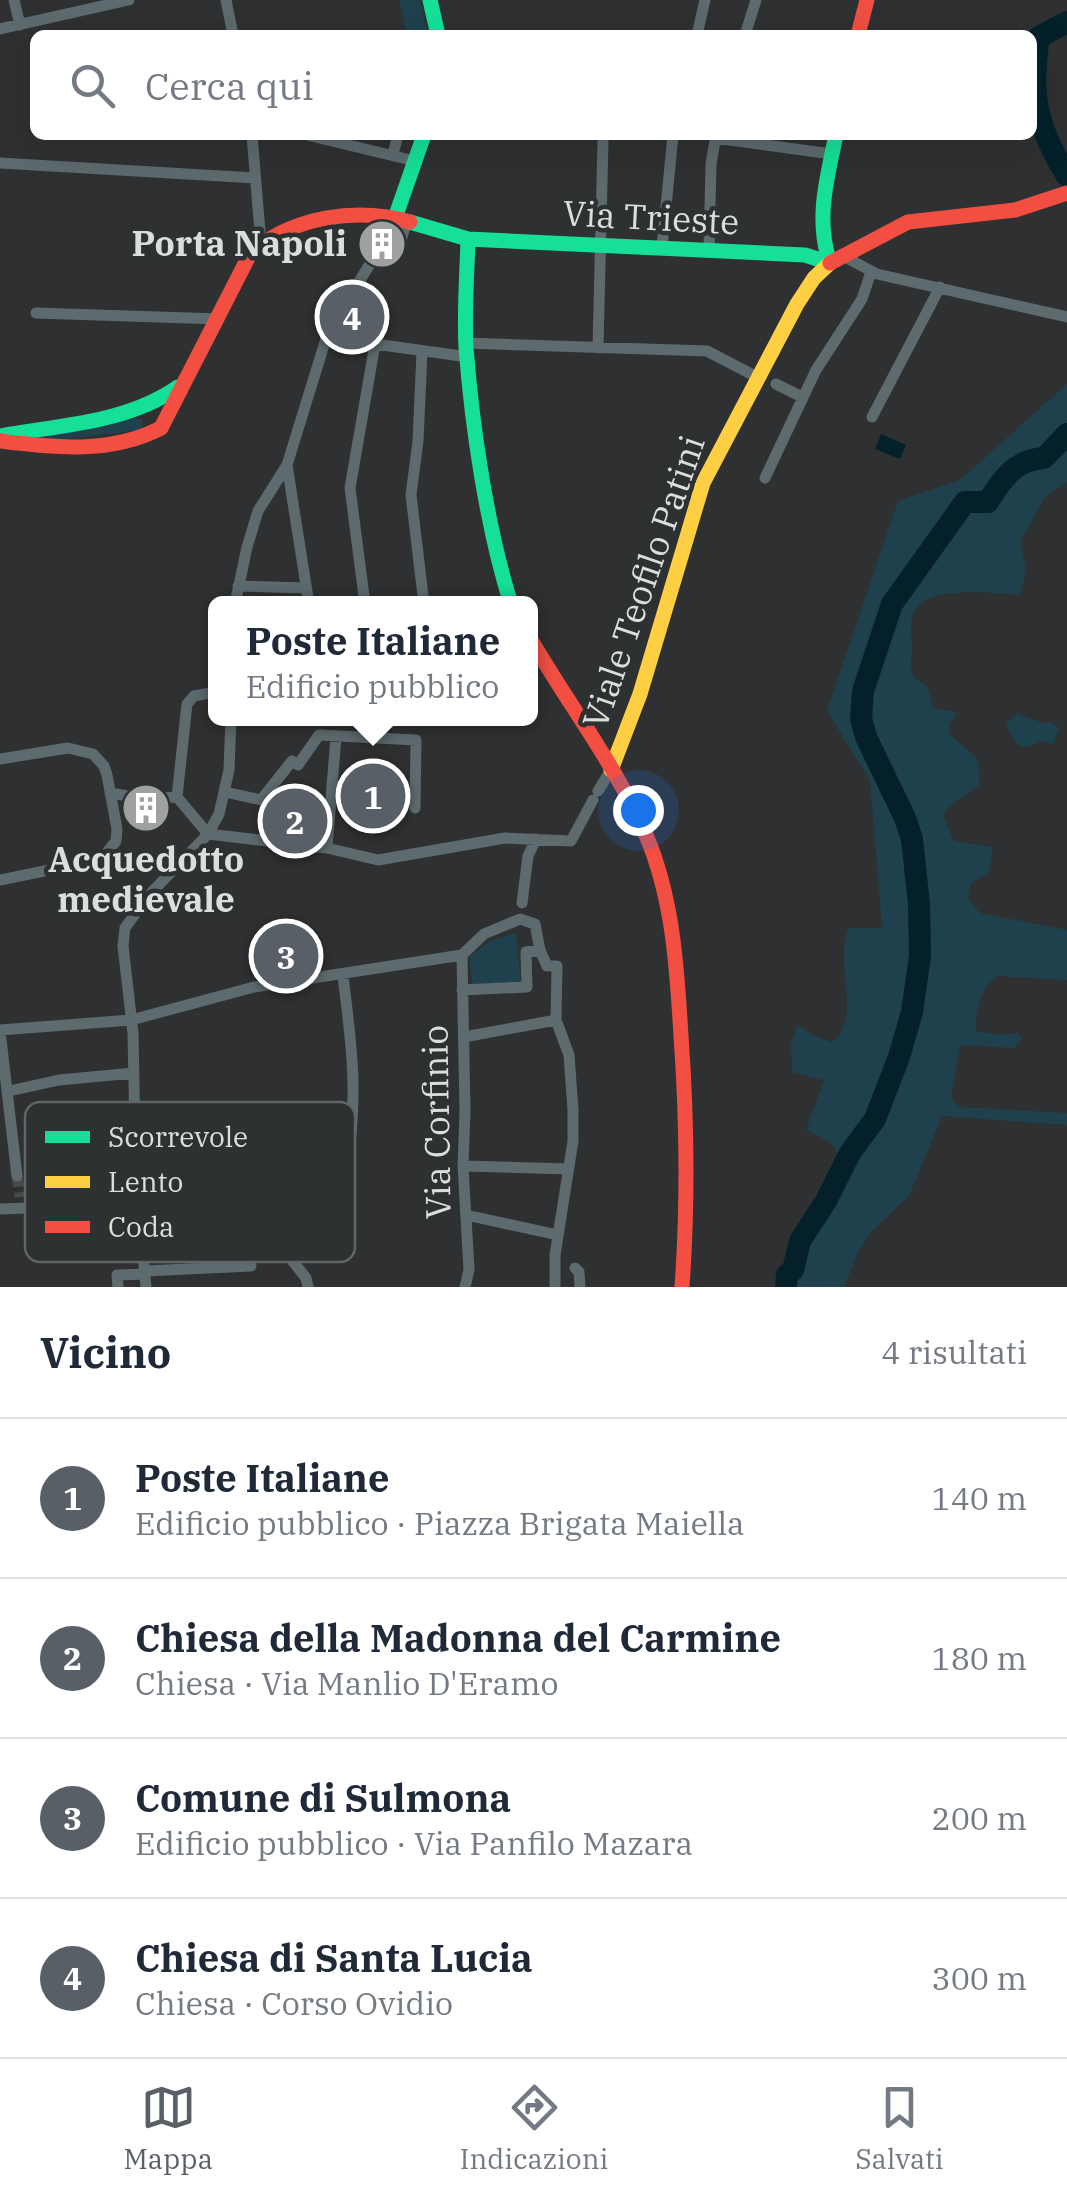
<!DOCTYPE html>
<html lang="it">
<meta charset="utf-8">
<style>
body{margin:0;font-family:"IBM Plex Serif",serif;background:#f2f2f3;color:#1f2937}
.you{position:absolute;left:638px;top:810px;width:35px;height:35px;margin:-25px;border:8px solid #fff;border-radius:50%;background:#1a73e8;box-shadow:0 0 0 15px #1a73e833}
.badge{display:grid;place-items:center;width:65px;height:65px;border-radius:50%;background:#595f67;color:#fff;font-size:32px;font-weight:700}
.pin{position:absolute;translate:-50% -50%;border:5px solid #fff;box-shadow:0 2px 10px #0006}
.popup{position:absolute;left:208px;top:596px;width:330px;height:130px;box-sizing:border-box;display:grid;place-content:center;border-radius:15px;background:#fff;filter:drop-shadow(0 2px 8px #0005);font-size:32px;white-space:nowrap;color:#747a83}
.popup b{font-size:38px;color:#1f2937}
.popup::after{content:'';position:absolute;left:50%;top:100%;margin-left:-20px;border:20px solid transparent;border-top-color:#fff}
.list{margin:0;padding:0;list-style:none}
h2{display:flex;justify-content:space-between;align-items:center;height:130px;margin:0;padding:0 40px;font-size:42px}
h2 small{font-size:32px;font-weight:400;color:#747a83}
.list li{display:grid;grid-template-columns:65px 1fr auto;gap:30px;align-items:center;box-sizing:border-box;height:160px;padding:0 40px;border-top:2px solid #e0e1e3}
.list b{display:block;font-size:38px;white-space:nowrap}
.list p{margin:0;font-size:32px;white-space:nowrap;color:#747a83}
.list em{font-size:32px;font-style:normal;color:#747a83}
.icon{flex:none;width:55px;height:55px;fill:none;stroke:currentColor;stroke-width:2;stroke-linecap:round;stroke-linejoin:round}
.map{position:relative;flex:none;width:1067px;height:1287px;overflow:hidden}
.search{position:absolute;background:#fff;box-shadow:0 10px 40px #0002;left:30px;right:30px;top:30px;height:110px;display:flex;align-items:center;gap:25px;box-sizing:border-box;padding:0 35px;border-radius:15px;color:#747a83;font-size:38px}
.sheet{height:770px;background:#fff}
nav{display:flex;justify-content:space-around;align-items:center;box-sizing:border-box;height:140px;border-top:2px solid #e0e1e3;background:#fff;font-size:28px;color:#747a83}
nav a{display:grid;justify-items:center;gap:5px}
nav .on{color:#595f67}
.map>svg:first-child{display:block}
.green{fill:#1e414d}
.water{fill:#04212b}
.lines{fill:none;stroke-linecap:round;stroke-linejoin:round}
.river{stroke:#04212b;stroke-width:22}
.street-tunnel{stroke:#494a4b;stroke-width:11;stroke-dasharray:11 5.5;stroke-linecap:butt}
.street{stroke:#5d6a6e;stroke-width:11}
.fast{stroke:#16e098;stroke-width:15}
.slow{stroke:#ffcf43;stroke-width:15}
.jam{stroke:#f24e42;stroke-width:15}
.labels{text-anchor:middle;stroke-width:9;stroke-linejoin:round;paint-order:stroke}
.street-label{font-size:35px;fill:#dcdede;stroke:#2e3132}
.poi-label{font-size:35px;font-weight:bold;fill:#dcdede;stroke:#2e3132;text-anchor:end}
.key{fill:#2e3132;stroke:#626566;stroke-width:2.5}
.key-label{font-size:28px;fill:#dcdede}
</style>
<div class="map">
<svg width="1067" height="1287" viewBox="0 0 1067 1287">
<rect width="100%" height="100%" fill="#2f3031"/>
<!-- green -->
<path class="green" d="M399 0H420L428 35H407Z
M1067 384V482L1044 498 1021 541 1026 572 1020 595C996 593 933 586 917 607 908 619 912 632 912 646 912 658 908 666 914 677L928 688 933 708 955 712 956 716 950 723 949 733 978 760 980 785 947 808 943 816 954 841 993 847 990 871 970 884 968 899 980 913 1067 930V980L998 976C981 985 975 1013 976 1031L999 1035 1018 1033 1022 1039 1014 1048 960 1045 951 1098 959 1107 1067 1113V1125L942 1116 909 1196 872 1231 858 1252 844 1287H780L788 1253 830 1185C830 1174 836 1172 838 1162 843 1144 819 1137 806 1130L824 1080 792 1072 791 1043 798 1025 814 1036 832 1042C864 1017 832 965 849 928H882L870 781 827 711 898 501 960 480Z
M137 418 142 420V430L39 442 35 438Z
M1017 714 1043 723 1051 722 1059 728 1054 744 1039 741C1022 756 1011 740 1006 723Z
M516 933 521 983 472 985 469 957 491 940Z"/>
<!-- water -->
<path class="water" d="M881 434 906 445 900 459 875 449Z"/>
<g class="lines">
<!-- river -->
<path class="river" d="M1067 22 1039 37C1030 94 1036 126 1067 176
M786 1287 787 1275 793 1270 800 1241 826 1201 850 1153 875 1119 899 1057 912 1012 920 956 919 904 912 839 905 818 866 737 861 718 863 691 892 604 965 502H988C1001 480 1016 459 1044 458L1067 434"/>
<!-- street-tunnel -->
<path class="street-tunnel" d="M17 1176 20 1197"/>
<!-- street -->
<path class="street" d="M14 0 20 25
M226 0 233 35
M0 29 129 0
M697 35 705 0
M745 35 756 0
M252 135 261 244
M307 135 415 161
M715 138 832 154
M393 154 398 135
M0 163 255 178
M662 247 673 135
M709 250 711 164 716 135
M843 256 877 274 1067 317
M373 259 383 260 398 251 407 220
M373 259 365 251 366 237 380 216
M36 313 219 319
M328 332 375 344 468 357
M466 343 707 351 757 377
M598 348 603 141
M422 352 418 441 411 495 424 604
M776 384 802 397
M872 417 940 287
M287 465 309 604
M765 478 816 370 862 299 871 272
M238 586 306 588
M235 604 247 547 258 511 287 465 328 332 373 259
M365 604 350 488 375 344
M0 759 68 748 93 754 104 766 107 775 117 829 116 841 102 859 0 880
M598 791 611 770
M225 792 261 800 292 761 298 765 319 735 416 740 415 808
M110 793 146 799 177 797 208 834
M177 797 187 704 194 696 215 692
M208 834 327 848 378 860 505 838 571 841 593 800
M327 848 336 737
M522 903 528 856 536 839
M540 950 547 966H557L556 1020 569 1055 573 1110V1141L555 1255V1287
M462 955 465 1112 463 1166 469 1270 465 1287
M462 955 484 934 520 919 535 924 540 950 526 952 527 987 462 990
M343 975C347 1012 353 1049 353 1086 354 1131 345 1174 346 1219
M0 1030 131 1020 254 987 462 955
M0 1031 17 1176
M464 1037 556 1020
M9 1091 59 1080 134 1073
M463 1166 568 1169
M0 1209 138 1204
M466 1215 558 1235
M290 1223 291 1259 306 1278 308 1287
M575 1268 579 1272 580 1287
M146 1271 251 1266
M118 1287 117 1275 146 1274
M146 1287 136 1184 133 1033 123 946 125 928 147 897 208 834 219 814 229 770 231 718"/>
<!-- fast -->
<path class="fast" d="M430 0 438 35
M395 218 424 135
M410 222 468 239 805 255 830 263
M468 239C467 275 464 311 466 347 472 427 487 528 511 604
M830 263C815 220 827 178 836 135
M0 436C60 425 127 423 178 387"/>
<!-- slow -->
<path class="slow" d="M611 770 640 694 703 483 797 304 814 278 830 263"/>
<!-- jam -->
<path class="jam" d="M858 35 867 0
M830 263 908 222 1015 210 1067 193
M0 441C54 448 111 454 161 428L250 254C292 216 357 207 410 222
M530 638C568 704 616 765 646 835 673 898 677 968 681 1036 687 1120 688 1203 682 1287"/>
</g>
<!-- icons -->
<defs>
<g id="building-disc" transform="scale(2.5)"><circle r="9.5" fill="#9fa1a1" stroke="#2e3132"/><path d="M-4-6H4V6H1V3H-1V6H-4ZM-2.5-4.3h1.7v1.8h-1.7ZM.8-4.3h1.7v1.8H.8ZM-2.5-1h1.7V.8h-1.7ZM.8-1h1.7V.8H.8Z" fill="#fff"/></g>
</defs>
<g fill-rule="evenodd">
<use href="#building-disc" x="382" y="244"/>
<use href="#building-disc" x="146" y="808"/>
</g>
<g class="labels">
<!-- street labels -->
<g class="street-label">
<text transform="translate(651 218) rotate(3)" y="12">Via Trieste</text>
<text transform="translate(644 582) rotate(-71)" y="12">Viale Teofilo Patini</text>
<text transform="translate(437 1122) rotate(-91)" y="12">Via Corfinio</text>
</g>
<!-- poi labels -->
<g class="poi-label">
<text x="347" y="256">Porta Napoli</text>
<text x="146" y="872" text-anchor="middle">Acquedotto<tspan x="146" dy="40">medievale</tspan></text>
</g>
</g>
<!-- legend -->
<rect x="25" y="1102" width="330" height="160" rx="15" class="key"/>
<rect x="45" y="1131" width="45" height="12" fill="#16e098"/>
<rect x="45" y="1176" width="45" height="12" fill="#ffcf43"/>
<rect x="45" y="1221" width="45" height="12" fill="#f24e42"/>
<g class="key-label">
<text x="108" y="1147">Scorrevole</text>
<text x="108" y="1192">Lento</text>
<text x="108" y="1237">Coda</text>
</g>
</svg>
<div class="you"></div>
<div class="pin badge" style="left:373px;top:796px">1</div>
<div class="popup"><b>Poste Italiane</b>Edificio pubblico</div>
<div class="pin badge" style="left:295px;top:821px">2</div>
<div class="pin badge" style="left:286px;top:956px">3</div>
<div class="pin badge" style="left:352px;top:317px">4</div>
<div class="search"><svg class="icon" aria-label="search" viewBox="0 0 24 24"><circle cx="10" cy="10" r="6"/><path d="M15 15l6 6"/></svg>Cerca qui</div>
</div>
<section class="sheet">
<h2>Vicino<small>4 risultati</small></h2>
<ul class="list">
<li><span class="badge">1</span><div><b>Poste Italiane</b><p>Edificio pubblico · Piazza Brigata Maiella</p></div><em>140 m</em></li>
<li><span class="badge">2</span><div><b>Chiesa della Madonna del Carmine</b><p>Chiesa · Via Manlio D'Eramo</p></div><em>180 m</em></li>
<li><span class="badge">3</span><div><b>Comune di Sulmona</b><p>Edificio pubblico · Via Panfilo Mazara</p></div><em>200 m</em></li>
<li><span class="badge">4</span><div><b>Chiesa di Santa Lucia</b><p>Chiesa · Corso Ovidio</p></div><em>300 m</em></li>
</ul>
</section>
<nav>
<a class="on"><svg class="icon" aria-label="map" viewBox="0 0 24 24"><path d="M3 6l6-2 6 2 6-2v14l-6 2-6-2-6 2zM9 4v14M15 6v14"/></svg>Mappa</a>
<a><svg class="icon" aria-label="directions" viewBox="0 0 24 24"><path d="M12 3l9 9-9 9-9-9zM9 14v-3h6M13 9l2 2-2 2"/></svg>Indicazioni</a>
<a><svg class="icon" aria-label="saved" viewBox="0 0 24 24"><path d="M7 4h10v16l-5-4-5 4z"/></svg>Salvati</a>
</nav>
